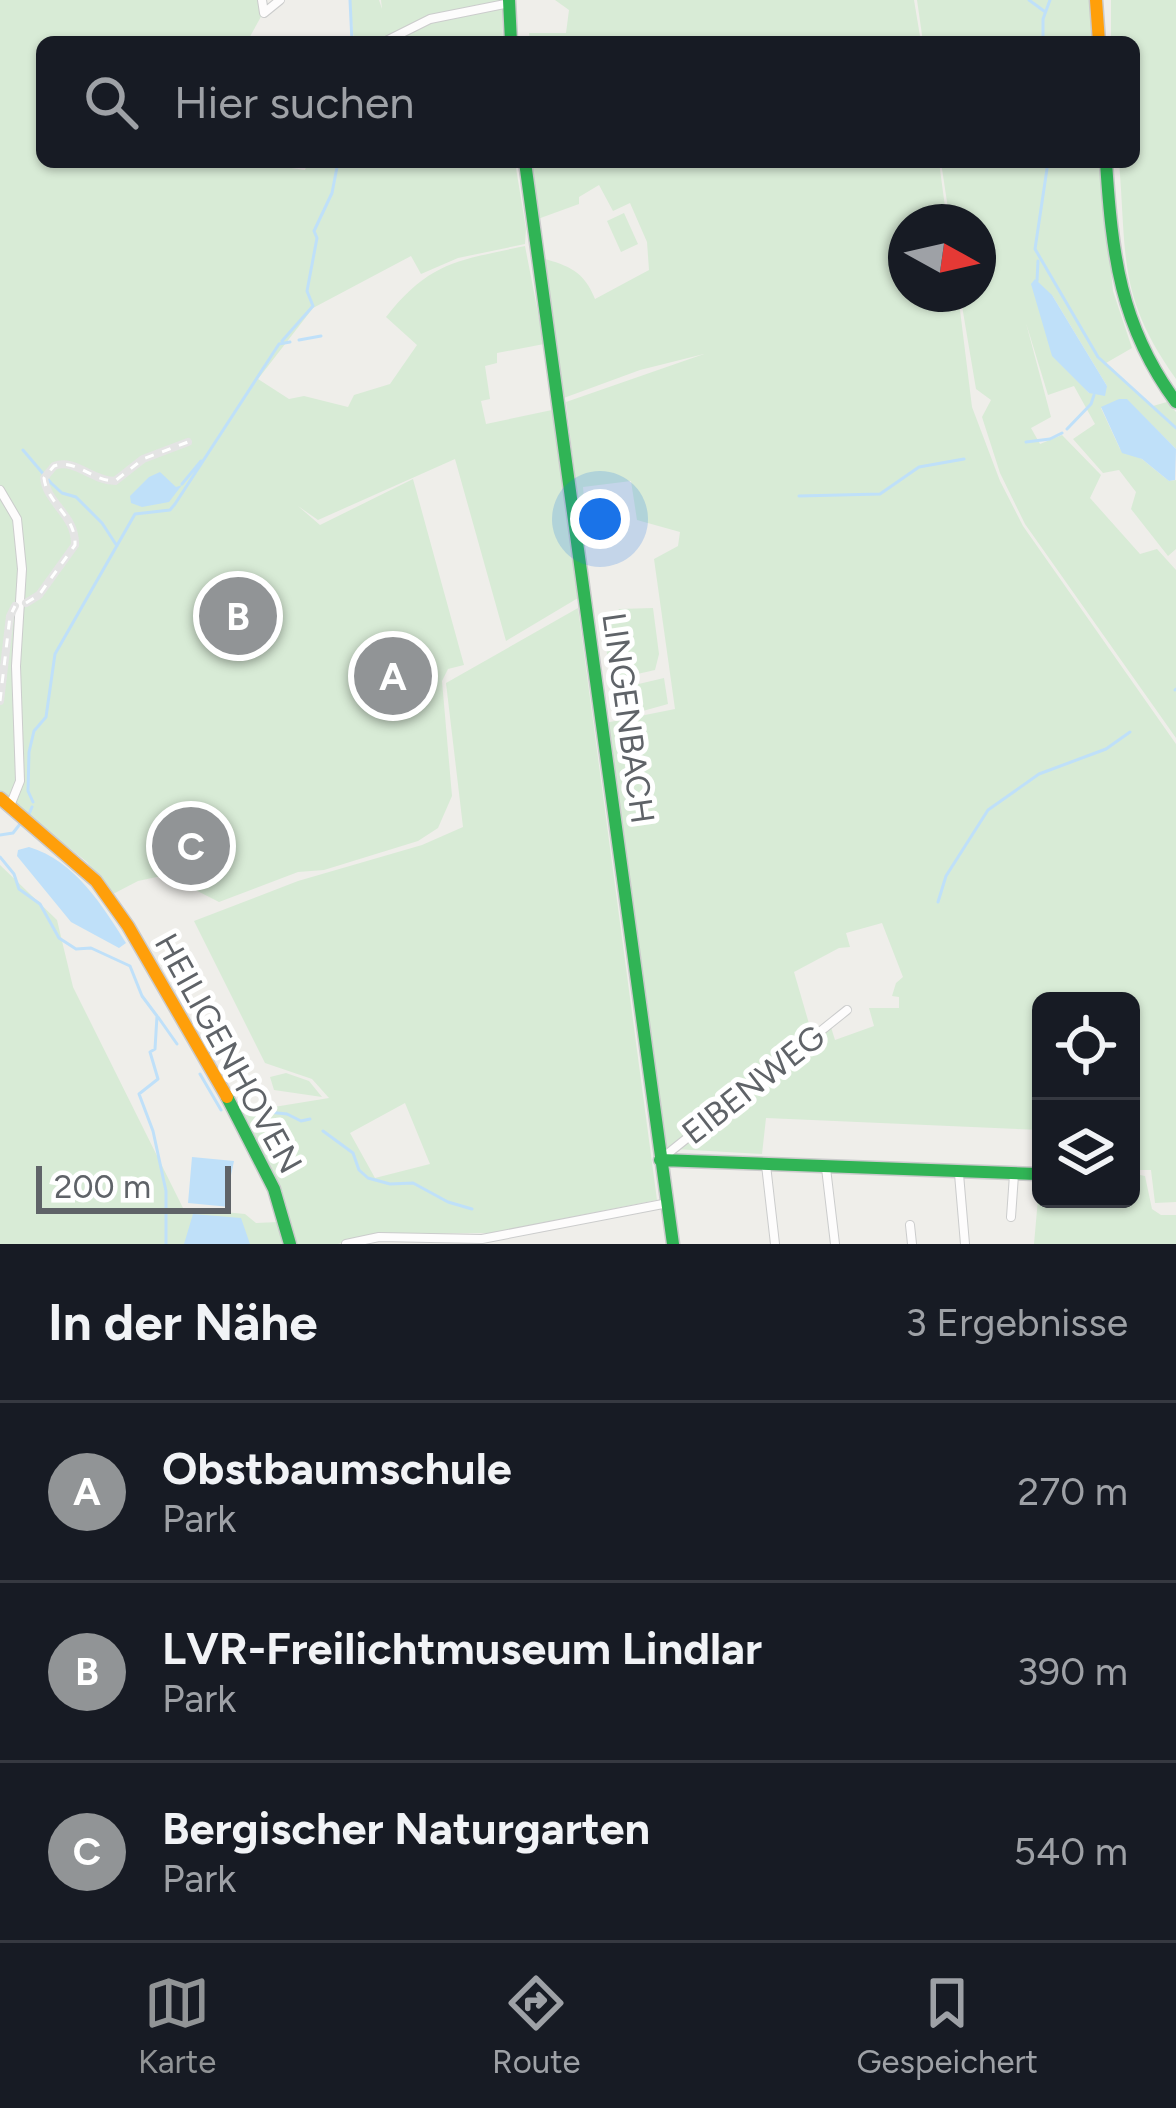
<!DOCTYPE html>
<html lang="de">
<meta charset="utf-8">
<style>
body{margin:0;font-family:Figtree,sans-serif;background:#20242c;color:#f1f3f6}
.controls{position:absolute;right:36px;bottom:36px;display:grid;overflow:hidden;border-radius:18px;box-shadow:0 3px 9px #0004}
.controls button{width:108px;height:108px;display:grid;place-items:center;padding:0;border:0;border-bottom:3px solid #363941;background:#171b24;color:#f1f3f6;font:60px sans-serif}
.compass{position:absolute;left:888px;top:204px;width:108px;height:108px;border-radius:50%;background:#171b24;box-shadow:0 3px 9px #0004;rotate:98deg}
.scale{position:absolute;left:36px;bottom:30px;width:195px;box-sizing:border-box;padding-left:12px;border:6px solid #5f6368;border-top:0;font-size:33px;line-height:42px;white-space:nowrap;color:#5f6368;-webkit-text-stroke:9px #fff;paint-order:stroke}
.you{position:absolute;left:600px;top:519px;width:42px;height:42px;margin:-30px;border:9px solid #fff;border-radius:50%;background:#1a73e8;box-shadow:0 0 0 18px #1a73e833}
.badge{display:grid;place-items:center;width:78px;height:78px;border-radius:50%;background:#919496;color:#fff;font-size:39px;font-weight:700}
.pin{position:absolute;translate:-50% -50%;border:6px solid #fff;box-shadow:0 3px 12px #0006}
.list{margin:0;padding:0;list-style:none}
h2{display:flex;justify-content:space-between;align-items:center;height:156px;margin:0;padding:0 48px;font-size:51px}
h2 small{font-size:39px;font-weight:400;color:#9ea1a6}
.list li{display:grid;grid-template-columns:78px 1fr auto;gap:36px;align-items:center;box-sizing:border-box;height:180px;padding:0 48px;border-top:3px solid #363941}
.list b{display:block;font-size:45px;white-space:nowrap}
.list p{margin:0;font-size:39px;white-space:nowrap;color:#9ea1a6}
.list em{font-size:39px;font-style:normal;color:#9ea1a6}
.icon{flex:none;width:66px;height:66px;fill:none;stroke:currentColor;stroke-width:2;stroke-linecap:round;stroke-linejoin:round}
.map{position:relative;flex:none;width:1176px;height:1244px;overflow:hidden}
.search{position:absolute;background:#171b24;box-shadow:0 3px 9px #0004;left:36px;right:36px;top:36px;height:132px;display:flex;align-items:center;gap:30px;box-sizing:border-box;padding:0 42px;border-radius:18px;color:#9ea1a6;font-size:45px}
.sheet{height:696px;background:#171b24}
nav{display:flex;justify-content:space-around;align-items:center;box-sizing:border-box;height:168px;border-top:3px solid #363941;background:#171b24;font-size:33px;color:#9ea1a6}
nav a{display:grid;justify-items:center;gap:6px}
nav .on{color:#919496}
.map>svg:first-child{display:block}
.green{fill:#d8ebd6;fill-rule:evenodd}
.water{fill:#bfe0f9}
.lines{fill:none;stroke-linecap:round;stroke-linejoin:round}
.stream{stroke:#bfe0f9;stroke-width:3}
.street-casing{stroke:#cbcccc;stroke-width:10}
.fast-casing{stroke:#cacacb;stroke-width:15}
.slow-casing{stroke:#cacacb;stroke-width:15}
.street{stroke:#fdfcfc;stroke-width:8}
.fast{stroke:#30b455;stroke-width:12}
.slow{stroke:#ff9f0a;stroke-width:12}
.rail-casing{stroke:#e4e4e4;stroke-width:8}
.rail{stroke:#fff;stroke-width:3;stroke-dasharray:9;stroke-linecap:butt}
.labels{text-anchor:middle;stroke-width:10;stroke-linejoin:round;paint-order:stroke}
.street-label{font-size:33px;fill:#5f6368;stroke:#fff}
</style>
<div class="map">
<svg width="1176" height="1244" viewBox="0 0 1176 1244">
<rect width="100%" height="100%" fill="#efeeea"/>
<!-- green -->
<path class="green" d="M0 0H261L263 13 247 42H42V162H251L305 170 308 162H515L526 229 525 244 458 258 421 274 411 256 313 308 258 379 289 399 304 396 348 407 354 395 390 384 417 345 386 317C430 261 460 260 525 246L544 344 497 353V363L485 366 490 399 481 401 486 424 552 410 578 598 506 641 455 459 318 520 298 506 320 525 413 479 464 665 448 669 442 681 452 796 438 828 418 841 324 870 298 872 219 902 166 875 138 881 113 894 87 862 14 804 23 785C22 741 18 696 20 651 23 591 37 539 0 486Z
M350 0H379L382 9 381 0H502L503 42H393L404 34 375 42H354Z
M555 0H914L921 42H530L529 33H566L569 10Z
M917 0H1091L1094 42H923Z
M1111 0H1176V379C1117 296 1127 256 1119 162H1134V42H1111Z
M527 162H939L947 222H906V294H958L972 407 1000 481 1023 526 1176 744V1202L1155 1203 1151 1170H1131V1001H1041V1130L766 1118 762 1154 674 1149 830 1024 835 1040 874 1026 869 1008H899V997L892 996 896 983 903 977 882 923 846 933 850 947 839 948 794 972 812 1034 669 1147 664 1146 605 723 675 709 654 559 678 546 680 532 637 520 631 481 583 487 586 524 581 525 566 402 704 354 640 370 561 399 542 258C569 266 584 271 595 299L649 270 647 242 630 203 613 211 599 185 579 197V204L535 220Z
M941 162H1101L1113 291 1132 348 1106 363 1153 406 1167 402 1176 412V449L1127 400 1101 408 1120 449 1142 459 1169 481 1176 480V549L1168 556 1131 509 1136 492 1119 470 1103 473 1073 439 1095 424 1074 386 1048 395 1026 323 1051 417 1031 428 1040 444 1062 435 1101 475 1090 498 1140 554 1157 549 1176 570V738L1025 524 1000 473 982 417 991 400 976 389 960 294H978V222H950ZM1052 295 1107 386 1089 393 1075 377Z
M624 213 638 244 621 252 607 221Z
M0 495 15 520 18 541 17 783 8 797 0 791Z
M578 608 657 1200 491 1233 372 1234 338 1244H295L258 1142 243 1112 329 1098 312 1079 265 1063 194 921 298 881 422 845 463 827 446 683ZM405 1103 430 1164 375 1178 350 1133Z
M653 608 659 654 655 670 611 680 604 634 619 609Z
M664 678 668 704 614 719 609 691Z
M0 865 57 920 73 987 183 1208 245 1214 256 1223 278 1222 282 1244H0Z
M286 1073 309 1081 322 1097 274 1090 270 1077Z
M1131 1173 1145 1176 1152 1209 1161 1215H1176V1244H1034L1040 1176 1041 1199H1131Z"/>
<!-- water -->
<path class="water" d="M1035 279 1052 295 1107 386 1105 396 1089 393 1052 356 1031 284Z
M1119 399H1127L1176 449 1175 480 1169 481 1142 459 1122 453 1101 407Z
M160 472 176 487 182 485 169 502 142 507 131 503 130 496 149 477Z
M29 847C75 861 102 905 126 943L119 948 71 922 17 856 18 850Z
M192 1157 234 1161 229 1185 230 1207 188 1203Z
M193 1214 241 1218 250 1244H184Z"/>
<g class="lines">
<!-- stream -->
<path class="stream" d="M350 0 352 42
M1029 0 1044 11
M1043 42V19L1050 0
M1048 162 1035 249 1098 357 1176 428
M1037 281 1038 261
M299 340 321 336
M282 341 313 306 307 291 317 238 314 231 332 193 338 162
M1067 429 1091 404 1094 395
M1026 442 1050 439 1062 433
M23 450 51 483 62 493 76 497 102 523 117 546
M182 484 201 461
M799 496 880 494 919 467 964 459
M1175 690 1176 689
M33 802 28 791 29 752 34 731 46 717 55 654 135 514 170 510 175 504 279 344 290 342
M29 814 32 807
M0 835 13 833 20 824
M0 857 14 874 19 889 40 904 59 938 76 949 91 948 130 966 142 996 157 1016 155 1049 150 1052 158 1079 139 1094 153 1131 166 1191V1244
M938 902 946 876 988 810 1039 774 1106 749 1130 732
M158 1017 177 1044
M200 1074 221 1110
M249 1110 287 1114 301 1121 310 1119
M323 1131 353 1153 359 1170 368 1178 390 1184 413 1183 448 1202 472 1209"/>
<!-- street casing -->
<g class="street-casing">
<path id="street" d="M262 0 264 13 280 0
M384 42 430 19 510 3
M0 490 17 519 22 569 16 666 20 781 10 806
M661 1159 847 1010
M766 1165 775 1244
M826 1168 835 1244
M959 1174 965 1244
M1011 1217 1014 1175
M910 1225 912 1244
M346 1244 379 1237 482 1239 668 1203"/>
</g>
<!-- fast casing -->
<g class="fast-casing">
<path id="fast" d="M509 0 511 42
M525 162 673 1244
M1106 162C1112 254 1120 326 1176 402
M227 1097 274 1189 290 1244
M660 1160 1037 1174"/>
</g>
<!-- slow casing -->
<g class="slow-casing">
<path id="slow" d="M1096 0 1099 42
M0 798 96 881 128 926 227 1097"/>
</g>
<!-- street -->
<use href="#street" class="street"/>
<!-- fast -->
<use href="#fast" class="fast"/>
<!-- slow -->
<use href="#slow" class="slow"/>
<!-- rail casing -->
<g class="rail-casing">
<path id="rail" d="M26 603 39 595 75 545C76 515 47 504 44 478L54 466C75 458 92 481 115 481L143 459 188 442
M0 701 10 616 15 606"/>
</g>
<!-- rail -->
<use href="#rail" class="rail"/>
</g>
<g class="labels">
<!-- street labels -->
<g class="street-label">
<text transform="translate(629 718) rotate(82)" y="12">LINGENBACH</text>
<text transform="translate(229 1053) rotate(61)" y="12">HEILIGENHOVEN</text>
<text transform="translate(753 1084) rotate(-38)" y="12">EIBENWEG</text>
</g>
</g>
</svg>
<div class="controls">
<button><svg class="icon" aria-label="locate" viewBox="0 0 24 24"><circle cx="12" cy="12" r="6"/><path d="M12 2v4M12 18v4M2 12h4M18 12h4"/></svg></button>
<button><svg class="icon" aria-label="layers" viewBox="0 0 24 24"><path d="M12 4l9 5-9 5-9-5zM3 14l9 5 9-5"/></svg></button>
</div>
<svg class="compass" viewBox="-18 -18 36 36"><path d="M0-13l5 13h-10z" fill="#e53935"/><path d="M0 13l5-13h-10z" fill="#9ea1a6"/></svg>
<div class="scale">200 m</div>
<div class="you"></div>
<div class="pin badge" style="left:393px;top:676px">A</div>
<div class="pin badge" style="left:238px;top:616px">B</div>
<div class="pin badge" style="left:191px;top:846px">C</div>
<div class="search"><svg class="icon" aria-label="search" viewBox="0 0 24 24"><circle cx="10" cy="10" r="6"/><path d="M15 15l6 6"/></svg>Hier suchen</div>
</div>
<section class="sheet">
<h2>In der Nähe<small>3 Ergebnisse</small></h2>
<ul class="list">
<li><span class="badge">A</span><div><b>Obstbaumschule</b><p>Park</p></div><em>270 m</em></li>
<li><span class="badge">B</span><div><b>LVR-Freilichtmuseum Lindlar</b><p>Park</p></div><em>390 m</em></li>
<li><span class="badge">C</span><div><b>Bergischer Naturgarten</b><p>Park</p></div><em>540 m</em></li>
</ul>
</section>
<nav>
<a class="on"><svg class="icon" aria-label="map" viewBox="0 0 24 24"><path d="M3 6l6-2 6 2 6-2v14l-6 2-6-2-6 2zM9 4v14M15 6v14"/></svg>Karte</a>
<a><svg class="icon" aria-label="directions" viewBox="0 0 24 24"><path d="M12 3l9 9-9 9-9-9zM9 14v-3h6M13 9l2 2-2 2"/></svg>Route</a>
<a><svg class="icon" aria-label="saved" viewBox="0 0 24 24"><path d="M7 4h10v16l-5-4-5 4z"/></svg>Gespeichert</a>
</nav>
